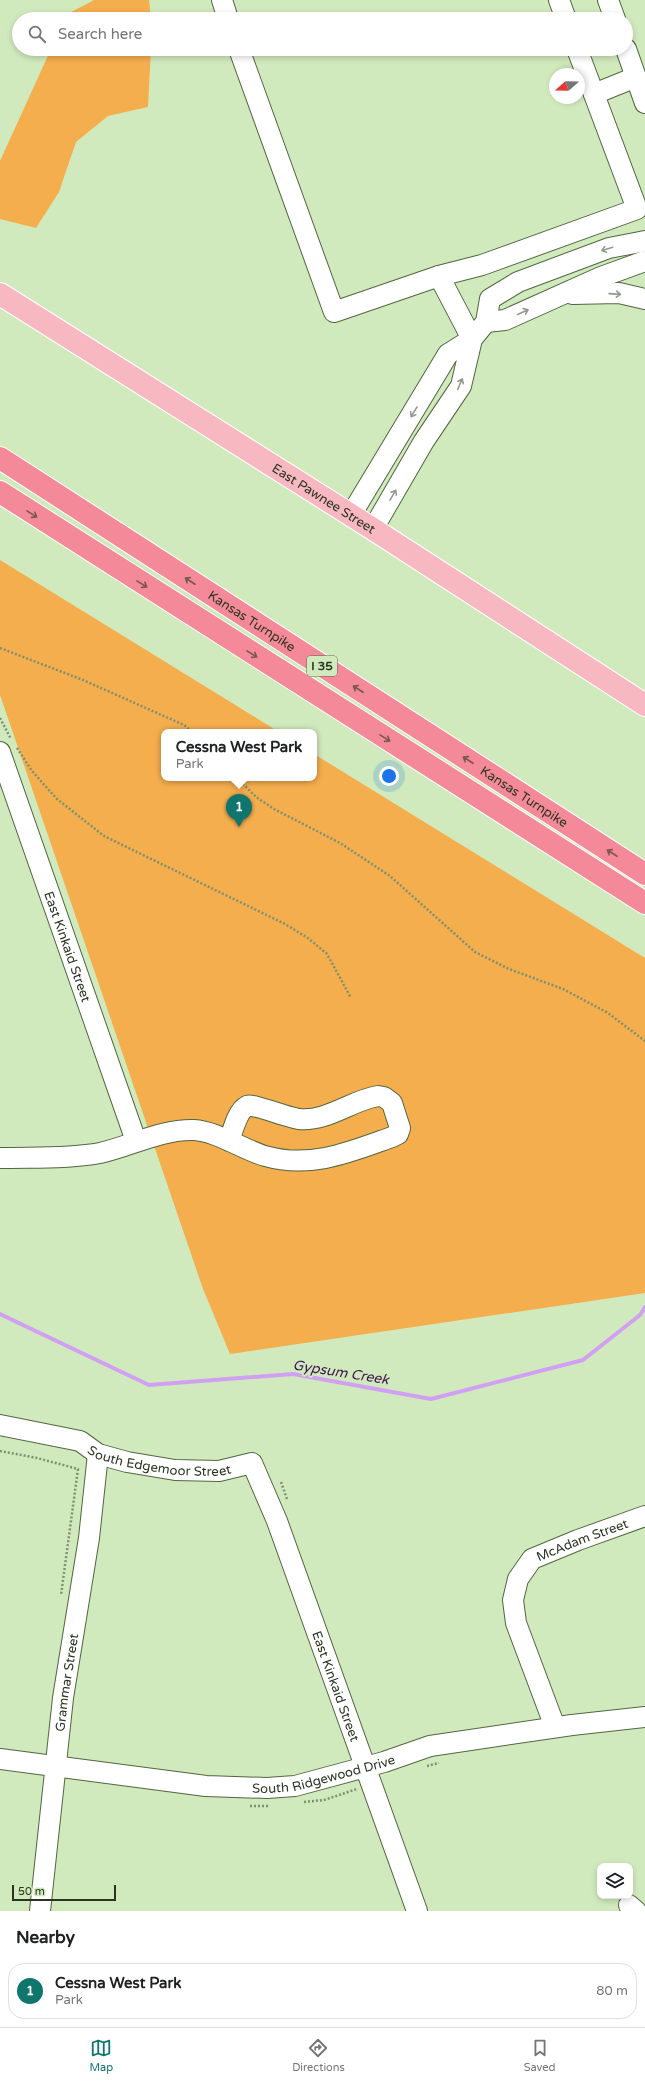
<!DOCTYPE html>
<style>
body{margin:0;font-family:"Varela Round",sans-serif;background:#f2f2f2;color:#202124}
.controls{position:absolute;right:12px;bottom:12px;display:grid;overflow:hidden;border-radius:8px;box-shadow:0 2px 6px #0003}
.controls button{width:36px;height:36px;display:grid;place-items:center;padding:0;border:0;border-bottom:1px solid #e0e0e0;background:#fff;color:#202124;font:20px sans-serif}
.compass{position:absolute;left:549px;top:68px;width:36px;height:36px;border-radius:50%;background:#fff;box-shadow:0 2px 6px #0003;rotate:250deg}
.scale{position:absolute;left:12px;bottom:10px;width:104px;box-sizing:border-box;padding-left:4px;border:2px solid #2a3422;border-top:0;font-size:11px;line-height:14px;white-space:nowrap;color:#2a3422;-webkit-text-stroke:3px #d1eabd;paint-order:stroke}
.you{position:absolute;left:389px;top:776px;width:14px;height:14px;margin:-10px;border:3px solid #fff;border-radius:50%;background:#1a73e8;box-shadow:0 0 0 6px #1a73e833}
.badge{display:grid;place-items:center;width:26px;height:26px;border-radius:50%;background:#0f766e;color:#fff;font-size:13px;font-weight:700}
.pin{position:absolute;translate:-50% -33px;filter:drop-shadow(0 1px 2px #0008)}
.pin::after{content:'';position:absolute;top:21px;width:14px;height:12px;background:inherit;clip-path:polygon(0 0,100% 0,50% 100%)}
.popup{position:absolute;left:161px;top:729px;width:156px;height:52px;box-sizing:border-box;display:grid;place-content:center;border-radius:8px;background:#fff;filter:drop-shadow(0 1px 3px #0005);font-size:13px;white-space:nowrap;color:#757577}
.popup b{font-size:15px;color:#202124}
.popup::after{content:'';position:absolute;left:50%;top:100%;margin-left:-8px;border:8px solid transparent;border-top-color:#fff}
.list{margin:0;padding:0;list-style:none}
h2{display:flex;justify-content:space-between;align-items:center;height:52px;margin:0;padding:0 16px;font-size:17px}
h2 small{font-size:13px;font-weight:400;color:#757577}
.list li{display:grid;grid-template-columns:26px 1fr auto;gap:12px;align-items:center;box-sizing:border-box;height:56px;margin:0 8px 8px;padding:0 8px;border:1px solid #e0e0e0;border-radius:16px}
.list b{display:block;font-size:15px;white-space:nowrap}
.list p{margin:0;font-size:13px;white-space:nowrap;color:#757577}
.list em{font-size:13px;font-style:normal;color:#757577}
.icon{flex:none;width:22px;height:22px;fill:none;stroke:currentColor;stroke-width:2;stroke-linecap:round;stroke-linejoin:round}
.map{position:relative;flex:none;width:645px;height:1911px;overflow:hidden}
.search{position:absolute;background:#fff;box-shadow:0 2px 6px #0003;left:12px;right:12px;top:12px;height:44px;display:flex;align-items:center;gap:10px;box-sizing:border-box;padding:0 14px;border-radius:22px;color:#757577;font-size:15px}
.sheet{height:116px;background:#fff}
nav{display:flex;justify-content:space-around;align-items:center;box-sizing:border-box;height:56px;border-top:1px solid #e0e0e0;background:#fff;font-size:11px;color:#757577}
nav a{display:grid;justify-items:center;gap:2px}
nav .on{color:#0f766e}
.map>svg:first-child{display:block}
.green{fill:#f5ae4e}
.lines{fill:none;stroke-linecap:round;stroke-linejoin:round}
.stream{stroke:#d2a0f3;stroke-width:4}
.minor-casing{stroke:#526640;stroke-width:22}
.major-casing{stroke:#fff;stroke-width:24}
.highway-casing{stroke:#fff;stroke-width:24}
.path{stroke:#7e9070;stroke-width:2.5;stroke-dasharray:2 2;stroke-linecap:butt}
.minor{stroke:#fff;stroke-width:20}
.major{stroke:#f8b8c2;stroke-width:22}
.highway{stroke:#f48999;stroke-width:22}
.oneway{stroke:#949a90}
.oneway2{stroke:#7b5652}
.labels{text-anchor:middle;stroke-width:4;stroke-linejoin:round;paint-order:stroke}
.shield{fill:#d1eabd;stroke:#5c6b50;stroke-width:1}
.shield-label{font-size:12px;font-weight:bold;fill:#2a3422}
.street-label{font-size:13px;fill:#2a3422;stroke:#d1eabd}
.water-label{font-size:14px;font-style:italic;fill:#3b1150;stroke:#d1eabd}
</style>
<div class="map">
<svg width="645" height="1911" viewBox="0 0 645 1911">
<rect width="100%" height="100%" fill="#d1eabd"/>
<!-- green -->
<path class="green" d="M94 0H149L151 19H58Z
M51 49H151L148 107 108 116 76 142 59 192 36 228 0 219V161Z
M0 560 279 732H164V778H314V754L645 958V1293L230 1354 203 1289 0 695Z"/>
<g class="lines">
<!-- stream -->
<path class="stream" d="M0 1314 149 1385 293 1374 431 1399 583 1360 640 1315 645 1307"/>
<!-- minor casing -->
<g class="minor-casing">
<g id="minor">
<path d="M222 0 228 19"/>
<path d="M559 0 566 19"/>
<path d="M608 0 615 19"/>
<path d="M239 49 334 312 439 276"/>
<path d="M626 49 645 103"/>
<path d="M594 94 636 77"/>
<path d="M572 294 619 293 645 299"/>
<path d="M486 322 505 320 601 277 645 261"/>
<path d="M351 515 448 354 472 339 486 322 490 299 518 282 609 248 645 241"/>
<path d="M373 529 424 441 461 386 472 339 439 276 482 265 637 209 577 49"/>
<path id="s1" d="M0 752 136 1141"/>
<path d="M0 1158C33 1157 67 1159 100 1153 131 1146 162 1129 194 1130 216 1131 244 1150 265 1156 311 1169 350 1152 392 1137L398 1134 400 1128 392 1103 384 1097 378 1096C352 1100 327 1122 299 1119 289 1118 251 1103 247 1106 237 1111 233 1131 229 1141"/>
<path id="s2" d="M0 1425 80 1441 98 1454 127 1462 175 1470 219 1471 252 1463 277 1521 417 1911"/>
<path id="s3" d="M555 1727 516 1623 513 1600 518 1579 532 1559 578 1540 645 1516"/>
<path id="s4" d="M0 1759 206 1786 267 1788 295 1786 384 1762 430 1746 572 1725 645 1717"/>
<path d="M629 1905 636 1911"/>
<path id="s5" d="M40 1911 63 1698 89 1538 98 1454"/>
</g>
</g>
<!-- major casing -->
<g class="major-casing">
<g id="major">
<path id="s6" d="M0 294 373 529 645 705"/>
</g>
</g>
<!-- highway casing -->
<g class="highway-casing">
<g id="highway">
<path id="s7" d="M0 458 645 874"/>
<path d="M0 492 645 903"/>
</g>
</g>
<!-- path -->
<path class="path" d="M0 648 83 680 184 725 192 732
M0 718 11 739
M17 748 32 771 57 799 104 836 285 924 308 938 327 954 351 998
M237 778 256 797 274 809 340 843 390 876 475 952 509 969 563 989 608 1013 645 1041
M0 1451 37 1458 78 1469 61 1595
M281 1482 287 1499
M427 1766 439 1763
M304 1802 324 1800 357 1789
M250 1806H269"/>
<!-- minor -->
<use href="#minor" class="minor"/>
<!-- major -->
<use href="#major" class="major"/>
<!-- highway -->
<use href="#highway" class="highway"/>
</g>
<!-- one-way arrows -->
<defs><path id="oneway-shaft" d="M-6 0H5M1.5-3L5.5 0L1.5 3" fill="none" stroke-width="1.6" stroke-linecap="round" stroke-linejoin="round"/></defs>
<g class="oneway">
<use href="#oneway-shaft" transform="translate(607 249) rotate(163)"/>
<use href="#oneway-shaft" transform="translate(615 294) rotate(4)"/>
<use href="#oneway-shaft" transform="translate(523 312) rotate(-24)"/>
<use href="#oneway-shaft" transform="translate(460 384) rotate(-67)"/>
<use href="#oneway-shaft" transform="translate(414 412) rotate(121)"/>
<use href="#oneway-shaft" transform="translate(393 495) rotate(-60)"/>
</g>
<g class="oneway2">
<use href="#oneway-shaft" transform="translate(32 514) rotate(32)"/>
<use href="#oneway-shaft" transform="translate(190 581) rotate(-147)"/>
<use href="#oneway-shaft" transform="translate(142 584) rotate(32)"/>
<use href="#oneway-shaft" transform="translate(252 654) rotate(32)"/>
<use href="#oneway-shaft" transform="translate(358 689) rotate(-147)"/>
<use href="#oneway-shaft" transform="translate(385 738) rotate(32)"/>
<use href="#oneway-shaft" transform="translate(468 760) rotate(-147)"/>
<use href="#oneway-shaft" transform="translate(612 853) rotate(-147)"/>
</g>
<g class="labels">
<!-- shield labels -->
<rect class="shield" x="307" y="656" width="30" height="20" rx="3"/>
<g class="shield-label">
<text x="322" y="670">I 35</text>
</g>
<!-- street labels -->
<g class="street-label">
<text dy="5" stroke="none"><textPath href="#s6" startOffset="383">East Pawnee Street</textPath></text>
<text dy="5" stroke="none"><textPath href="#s7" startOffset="300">Kansas Turnpike</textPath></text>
<text dy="5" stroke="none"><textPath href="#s7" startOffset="624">Kansas Turnpike</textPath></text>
<text dy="5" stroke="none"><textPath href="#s1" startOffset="206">East Kinkaid Street</textPath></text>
<text dy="5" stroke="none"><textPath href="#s2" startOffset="166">South Edgemoor Street</textPath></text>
<text dy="5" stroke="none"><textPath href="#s3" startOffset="234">McAdam Street</textPath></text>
<text dy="5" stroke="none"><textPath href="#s5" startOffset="230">Grammar Street</textPath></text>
<text dy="5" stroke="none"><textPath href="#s2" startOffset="499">East Kinkaid Street</textPath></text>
<text dy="5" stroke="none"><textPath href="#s4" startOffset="327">South Ridgewood Drive</textPath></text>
</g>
<!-- water labels -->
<g class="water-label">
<text transform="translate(341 1372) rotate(9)" y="5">Gypsum Creek</text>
</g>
</g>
</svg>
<div class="controls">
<button><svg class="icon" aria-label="layers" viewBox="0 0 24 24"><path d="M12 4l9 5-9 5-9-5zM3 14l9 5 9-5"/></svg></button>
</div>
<svg class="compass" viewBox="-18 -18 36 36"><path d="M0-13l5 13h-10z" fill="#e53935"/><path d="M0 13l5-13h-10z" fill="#757577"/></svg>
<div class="scale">50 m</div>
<div class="you"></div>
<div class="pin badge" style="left:239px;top:827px">1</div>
<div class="popup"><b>Cessna West Park</b>Park</div>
<div class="search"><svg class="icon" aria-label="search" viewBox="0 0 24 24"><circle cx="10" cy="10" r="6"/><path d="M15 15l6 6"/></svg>Search here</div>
</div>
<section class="sheet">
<h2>Nearby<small></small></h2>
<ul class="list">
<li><span class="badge">1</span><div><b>Cessna West Park</b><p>Park</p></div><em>80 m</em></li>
</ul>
</section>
<nav>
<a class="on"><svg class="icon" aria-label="map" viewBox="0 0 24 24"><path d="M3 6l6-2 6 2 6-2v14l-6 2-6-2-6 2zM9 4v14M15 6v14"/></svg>Map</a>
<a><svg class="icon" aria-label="directions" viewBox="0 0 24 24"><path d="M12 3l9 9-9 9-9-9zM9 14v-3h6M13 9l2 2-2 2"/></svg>Directions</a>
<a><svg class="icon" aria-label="saved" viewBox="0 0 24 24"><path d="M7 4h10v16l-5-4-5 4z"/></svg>Saved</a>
</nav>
